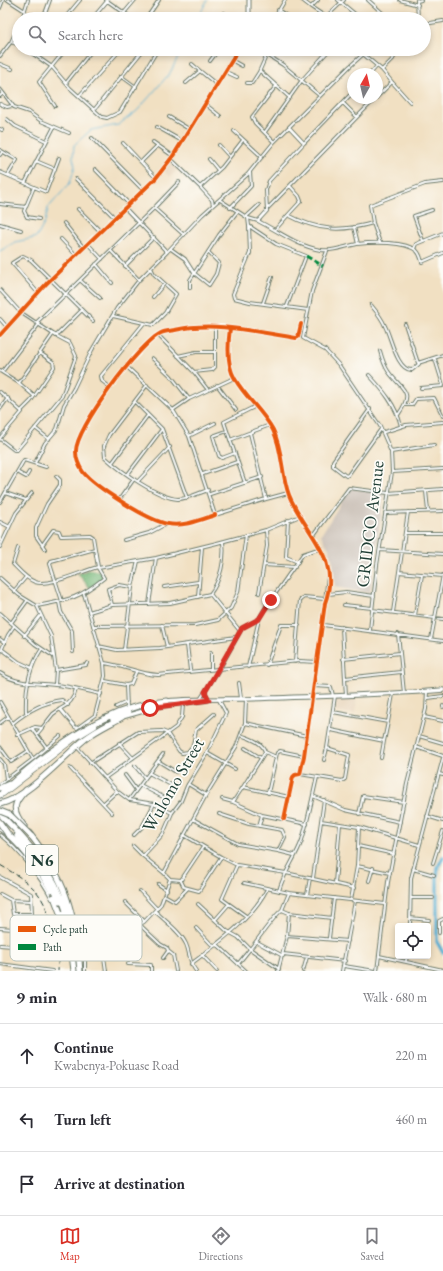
<!DOCTYPE html>
<meta charset="utf-8">
<style>
body{margin:0;font-family:"EB Garamond",serif;background:#f2f2f3;color:#2b2b33}
.controls{position:absolute;right:12px;bottom:12px;display:grid;overflow:hidden;border-radius:4px;box-shadow:0 2px 6px #0003}
.controls button{width:36px;height:36px;display:grid;place-items:center;padding:0;border:0;border-bottom:1px solid #e1e1e2;background:#fff;color:#2b2b33;font:20px sans-serif}
.compass{position:absolute;left:347px;top:68px;width:36px;height:36px;border-radius:50%;background:#fff;box-shadow:0 2px 6px #0003;rotate:8deg}
.stop{position:absolute;width:12px;height:12px;margin:-9px;border:3px solid #d93025;border-radius:50%;background:#fff}
.stop.end{background:#d93025;border-color:#fff;box-shadow:0 1px 4px #0008}
.list{margin:0;padding:0;list-style:none}
h2{display:flex;justify-content:space-between;align-items:center;height:52px;margin:0;padding:0 16px;font-size:17px}
h2 small{font-size:13px;font-weight:400;color:#7c7c81}
.list li{display:grid;grid-template-columns:26px 1fr auto;gap:12px;align-items:center;box-sizing:border-box;height:64px;padding:0 16px;border-top:1px solid #e1e1e2}
.list b{display:block;font-size:15px;white-space:nowrap}
.list p{margin:0;font-size:13px;white-space:nowrap;color:#7c7c81}
.list em{font-size:13px;font-style:normal;color:#7c7c81}
.icon{flex:none;width:22px;height:22px;fill:none;stroke:currentColor;stroke-width:2;stroke-linecap:round;stroke-linejoin:round}
.map{position:relative;flex:none;width:443px;height:971px;overflow:hidden}
.search{position:absolute;background:#fff;box-shadow:0 2px 6px #0003;left:12px;right:12px;top:12px;height:44px;display:flex;align-items:center;gap:10px;box-sizing:border-box;padding:0 14px;border-radius:22px;color:#7c7c81;font-size:15px}
.sheet{height:244px;background:#fff}
nav{display:flex;justify-content:space-around;align-items:center;box-sizing:border-box;height:56px;border-top:1px solid #e1e1e2;background:#fff;font-size:11px;color:#7c7c81}
nav a{display:grid;justify-items:center;gap:2px}
nav .on{color:#d93025}
.map>svg:first-child{display:block}
.built{fill:#e6d1b6}
.industrial{fill:#ccc2b9}
.forest{fill:#77b779;stroke:#4b7a56}
.lines{fill:none;stroke-linecap:round;stroke-linejoin:round}
.stream{stroke:#54add2;stroke-width:1}
.river{stroke:#54add2;stroke-width:3.5}
.minor-casing{stroke:#687666;stroke-width:4}
.tertiary-casing{stroke:#687666;stroke-width:5}
.secondary-casing{stroke:#687666;stroke-width:5.5}
.primary-casing{stroke:#687666;stroke-width:6}
.trunk-casing{stroke:#687666;stroke-width:7}
.minor{stroke:#fff;stroke-width:2}
.tertiary{stroke:#fff;stroke-width:3}
.secondary{stroke:#fff;stroke-width:3.5}
.primary{stroke:#fff;stroke-width:4.5}
.trunk{stroke:#fff;stroke-width:5}
.rail{stroke:#1f3d34;stroke-width:1;stroke-dasharray:6 3;stroke-linecap:butt}
.trunk-bridge-casing{stroke:#687666;stroke-width:7;stroke-linecap:butt}
.trunk-bridge{stroke:#fff;stroke-width:5}
.quiet{stroke:#00873e;stroke-width:3;stroke-dasharray:6 3;stroke-linecap:butt}
.cycleway-casing{stroke:#fdfcf7;stroke-width:6}
.cycleway{stroke:#e8590c;stroke-width:4}
.route{stroke:#d93025;stroke-width:5}
.labels{text-anchor:middle;stroke-width:3.5;stroke-linejoin:round;paint-order:stroke}
.shield{fill:#fdfcf7;stroke:#62766e;stroke-width:1}
.shield-label{font-size:17px;font-weight:bold;fill:#1f3d34}
.street-label{font-size:18px;fill:#1f3d34;stroke:#fdfcf7}
.key{fill:#fdfcf7;stroke:#bac3bc;stroke-width:1}
.key-label{font-size:11px;fill:#1f3d34}
</style>
<div class="map">
<svg width="443" height="971" viewBox="0 0 443 971">
<rect width="100%" height="100%" fill="#fdfcf7"/>
<filter id="ink" filterUnits="userSpaceOnUse"><feTurbulence type="fractalNoise" baseFrequency=".025" numOctaves="2"/><feDisplacementMap in="SourceGraphic" scale="8" xChannelSelector="R" yChannelSelector="G"/><feConvolveMatrix kernelMatrix="1 2 1 2 8 2 1 2 1" color-interpolation-filters="sRGB"/></filter>
<filter id="wash" filterUnits="userSpaceOnUse"><feTurbulence type="fractalNoise" baseFrequency=".012" numOctaves="4" result="noise"/><feDisplacementMap in="SourceGraphic" scale="16" xChannelSelector="R" yChannelSelector="G"/><feGaussianBlur stdDeviation="0.9" result="paint"/><feColorMatrix in="noise" values="0 0 0 0 0 0 0 0 0 0 0 0 0 0 0 0 0 1.4 0 .05"/><feComposite in="paint" operator="in"/></filter>
<g filter="url(#wash)">
<rect width="100%" height="100%" fill="#f1e0c2"/>
<!-- built -->
<path class="built" d="M170 161 178 169 170 177 164 171Z
M336 698H357L355 714 334 712Z"/>
<!-- industrial -->
<path class="industrial" d="M350 488 384 494 370 593 335 587 333 562 330 551 321 535Z"/>
<!-- forest -->
<path class="forest" d="M90 569 101 572 103 578 90 588 78 574Z"/>
<g class="lines">
<!-- stream -->
<path class="stream" d="M198 19 207 0
M0 251 15 242 34 238 38 235 45 222 48 208 70 183 75 166 73 158 74 145 91 130 118 125 137 111 170 73 182 49"/>
<!-- river -->
<path class="river" d="M443 857 438 867 437 877V942L443 953"/>
</g>
</g>
<g filter="url(#ink)">
<g class="lines">
<!-- minor casing -->
<g class="minor-casing">
<path id="minor" d="M8 0 25 11
M106 0 133 19
M302 0 311 7 318 0
M338 0 361 19
M368 0 389 19
M400 0 418 5
M417 0 418 19
M417 1 421 0
M311 7 326 17 344 0
M0 8 3 0
M278 10 291 19
M124 13 135 0
M22 19 28 0
M43 19 50 0
M64 19 80 0
M92 19 108 0
M122 19 126 15
M146 19 159 0
M223 19 224 13
M274 19 285 0
M424 24 443 21
M11 42 19 45
M26 49 52 67 70 88 102 117 107 118 120 112 158 49
M258 49 283 65 320 96
M362 49 366 52
M363 54 382 70 393 59 398 49
M0 56 11 42 19 25
M210 61 219 49
M233 61 242 66
M0 64 12 69
M192 64 200 71
M260 71 290 98
M226 72 237 77
M370 74 377 66
M121 76 136 87
M392 82 410 102
M66 83 93 49
M186 83 200 71 216 84
M247 83H252L259 72 267 54
M0 89 14 107 29 112 41 121 69 133
M0 96 3 93
M79 96 121 49
M377 97 392 82 382 70
M343 103 357 117 376 98
M0 104 7 107 12 106
M205 104 220 116
M55 106 39 82 66 49
M94 110 144 49
M169 117 189 129
M7 119 15 126 46 141
M157 127 182 141
M0 129 2 130
M234 131 262 157
M265 132 302 80 330 49
M92 138 143 190
M153 142 173 156
M274 142 255 123 252 117 276 86
M123 143 156 178
M304 143 353 92
M219 145 229 156
M0 150 17 160 8 175
M0 155 2 152
M171 159 200 187 222 167 243 140
M209 159 218 170
M36 161 55 169
M141 162 157 146
M95 169 129 204
M0 172 34 187 24 211 27 217 39 219
M76 179 114 217
M25 183 54 127
M34 187 46 192 59 158
M200 187 212 200 213 205
M220 200 248 218 249 226 276 244 306 256 287 306
M0 204 26 207
M125 208 167 252 202 215 248 174 274 142 349 67 369 49
M154 208 179 182
M230 208 251 186 250 172
M268 208 357 117
M78 209 100 231
M288 215 301 201 299 196 290 186
M246 217 259 205
M248 218 258 221 267 211 266 190 269 181 304 143 289 127
M258 221C278 231 299 247 321 250 333 252 346 246 357 244 373 242 405 241 417 251 420 254 421 258 422 262L443 253
M64 223 83 247
M0 224 21 230
M249 226 250 253 233 294 234 298 250 302 308 310
M354 227 358 244
M275 230 288 215C318 231 341 232 373 223
M61 239 76 255
M423 241 414 216 432 210
M380 243 373 223 370 205 425 184 443 182
M88 244 102 259
M171 249 185 259 194 273 209 285 216 274 219 263 208 252
M414 249 416 244 443 233
M111 251 139 280 167 252
M327 251 312 291 303 338 325 350 339 365 380 426 391 452 392 472 377 565 370 630
M96 264 112 283
M125 266 154 237
M81 281 100 298
M190 288V280L219 235 237 212
M0 290 20 312 53 334 70 343 76 356 62 396 17 450H14L0 439
M38 293 12 263 23 256 31 260 93 321
M153 297 164 284
M263 303 272 277
M371 305C376 311 382 318 385 326 391 337 397 371 412 370L419 364
M113 316 153 325 165 313 176 294 154 274 151 268
M0 319 7 327
M37 322 154 208 184 235
M405 324 418 363 443 355
M230 328C228 343 226 365 235 379 245 397 263 411 273 430 283 450 281 474 289 495 304 532 342 558 325 603L304 756 300 774 295 775 293 777 284 819
M158 335 194 372 208 390
M56 336 82 310
M380 351C382 358 384 365 388 371 401 390 416 390 398 415
M178 356 196 352H215
M152 358 171 376 189 399
M435 359 443 385
M127 367 173 410 189 436 215 515 266 499 250 433
M0 371 19 383 53 334
M2 372 39 324
M194 372 212 370 215 367V326
M369 375C383 390 396 405 401 426
M19 383 34 396
M147 385 109 435 104 446 105 457C120 471 158 498 178 499 188 499 198 493 208 490
M217 385 236 410
M111 388 102 381 101 376 144 323
M421 388 443 386
M0 392 22 412 0 438
M135 402 162 429 187 498
M405 405H412L416 399 434 398 443 416
M0 409 8 398
M370 409 333 461V466L346 476 348 475 381 429
M22 410 31 401 54 367 53 362 40 353
M173 410 189 399 234 378
M35 428 49 439
M227 431 213 436 219 456 222 458 235 453
M384 432 406 425 443 422
M189 436 215 423
M230 440 270 425
M391 452 434 445
M35 463 45 443 57 429 64 405 74 388 92 350 117 308 139 280
M112 463 148 415
M17 472 26 477 29 472
M392 472 443 469
M128 474 162 429
M203 474 237 462
M138 481 170 447
M245 483 224 422 256 406
M426 491 428 511
M5 493 26 500
M210 494 262 477
M266 499 288 493
M119 500 134 479
M0 502 24 460 46 467
M385 513 443 511
M215 515C200 520 184 527 168 524 149 521 95 487 83 472 79 466 76 459 76 452 74 430 140 343 161 333 165 331 171 331 175 330 215 321 256 332 296 338L298 337 301 324
M288 520 286 557 298 562
M0 522 8 526
M405 533H443
M313 536 349 488 388 493 443 489
M124 540 149 533 166 524
M43 544 53 530 59 531 61 536 90 535 93 537 98 567
M0 547 16 513 32 493
M18 548 13 564C19 570 26 579 35 582 50 587 82 571 98 567
M45 549 36 536V528L47 504 60 485V480L56 476
M380 550 443 554
M264 565 295 567
M399 572 443 576
M0 578 19 595 37 606C69 600 78 599 104 578L98 568 156 558 217 543 266 530 300 516
M164 587 198 582
M14 591 26 577
M259 593 267 546 266 530
M210 594 240 631
M328 594 346 592 374 596
M198 597 202 547
M325 600 328 577
M62 601 50 564 51 561 95 549
M59 602 61 612 72 631 73 652
M149 604 156 558
M112 605 108 589 119 585 132 587
M344 605 372 608
M37 606 51 636 56 670 55 685
M372 610 443 619
M89 612 112 605 170 603 210 594C221 580 225 559 223 542
M393 612 408 512
M0 613 35 644 53 656
M415 615 422 575
M11 623 27 601
M162 625 167 647
M323 625 443 641
M93 626 195 625 218 620 231 608 238 592 246 535
M342 627 346 696
M398 634 404 693
M24 636 41 615
M0 639 5 643
M431 639 443 575
M187 645 190 670
M98 646 117 650 160 648 236 637
M3 650 19 662 32 668
M124 650 132 587 138 561
M0 653 8 635 14 626
M211 653V669
M343 659 400 653
M295 662 300 600 304 597 325 599
M104 663C122 665 139 674 158 675L299 661 318 662
M267 665 281 625H299
M248 667 259 619 264 610 303 554 321 548
M56 670 86 665 87 663
M0 673C16 684 36 683 55 685 70 686 86 691 101 694
M345 678 401 672
M105 681 126 685 127 708
M239 683 241 698
M126 685 131 684 136 672
M314 686 331 687 333 696
M76 689C74 699 69 705 60 709L75 727 77 728 95 715 105 676 104 663 84 594
M205 692 209 700
M201 698 220 668 242 628 259 619
M428 698 443 696
M0 702 33 759 60 736
M116 707 127 702
M443 707V706
M26 712C25 690 29 668 41 650
M424 717 443 721
M388 722 393 694
M0 723 8 717
M245 723 307 736
M12 724C26 712 43 702 62 700L68 705
M32 728 47 748
M331 730 384 741 388 722 333 712
M37 734 42 728
M17 735 35 727 42 728 53 714 60 709
M241 735C250 739 263 742 265 752
M419 736 443 743
M119 743 133 758
M0 747 11 762 28 751
M77 747 117 791 129 800 163 754
M416 747 443 756
M245 748 261 758
M207 753 235 769
M381 758 384 741
M0 759 4 764 6 779
M324 760 327 748
M158 761 176 772
M90 763 138 732 162 731 167 733 179 751 182 753 188 752 193 745 196 730 214 714
M135 766 145 778
M70 768 112 813
M149 773 175 787
M300 774 342 781 345 779 349 755 327 748 335 696
M439 774 443 775
M125 775 136 790
M105 778 176 727 182 717 183 704
M0 784 33 759
M188 784 206 795
M140 785 165 798
M243 787 265 752 276 757
M268 793 277 753 280 751 304 756
M313 796 345 810 400 822
M222 799 233 802 243 787 289 797
M130 800 154 804 172 813
M233 802 262 815 307 824
M104 803 117 791
M359 814 363 796 404 802
M427 816 443 821
M193 819 238 844 278 851 285 837 282 830 249 824 219 814
M321 821 359 827 419 845
M259 826 262 815
M0 835C18 849 42 878 52 899
M134 835 142 827 154 804
M184 835 221 857 237 865 286 873 354 888
M133 846 143 856
M358 846 394 854
M278 851 294 855
M433 863 443 831
M237 865 222 899 246 916
M357 866 390 873
M413 869 434 875
M164 873 143 856 163 834 172 813 181 801 187 786 207 753 226 713 219 700
M0 877 31 894 32 914H13L11 900
M313 878 324 800
M170 879 164 873 206 795 236 747 245 723 246 699
M181 881 184 887 199 891 221 857
M369 881 373 868
M244 883 289 893 385 904
M335 883 340 824
M158 884 167 890
M140 891 157 909
M279 891C283 873 296 858 302 840 308 820 312 799 317 777
M0 894 11 900 31 901
M307 895 310 878
M166 896 175 901 188 888
M411 898H433
M351 900 357 866 359 827
M125 902 144 921
M198 904 227 931 238 937 250 949C257 941 276 913 282 910L289 893
M282 910 289 913 332 918
M155 911C165 921 180 931 186 944 190 953 189 963 196 971
M289 913 287 936 348 941
M410 918 429 920
M215 920 229 904
M140 925 160 944 167 948 168 951 163 958
M410 926 411 878 443 758
M0 928 40 931
M196 928 211 944 219 946 246 971
M439 933V921L443 919
M329 938 334 898
M257 942 283 956
M0 945 39 948
M168 951 173 955 176 971
M97 952 104 957 106 971
M85 954V971
M283 954 345 961
M79 955 97 952 104 934 112 927 138 925 144 922 161 904 170 879 181 880 203 847
M202 955 217 971
M379 956 443 970
M406 961 407 956
M0 964 52 971
M128 964 151 965V971
M191 964C218 943 251 920 267 889
M238 964 250 949 279 969
M344 966 375 971
M278 971 287 936
M303 971 307 957
M342 971 355 901
M377 971 388 882 407 784 426 709 427 691"/>
</g>
<!-- tertiary casing -->
<g class="tertiary-casing">
<path id="tertiary" d="M249 0V19
M0 335 47 283 156 178 173 156 239 49"/>
</g>
<!-- secondary casing -->
<g class="secondary-casing">
<path id="secondary" d="M167 701C202 698 235 700 270 698 328 696 385 695 443 690
M122 717 161 706 207 700"/>
</g>
<!-- primary casing -->
<g class="primary-casing">
<path id="primary" d="M112 718 128 712
M3 794 74 739 95 726"/>
</g>
<!-- trunk casing -->
<g class="trunk-casing">
<path id="trunk" d="M0 788 9 784
M0 795C14 780 30 767 46 755 83 728 120 705 167 701
M0 804C27 798 63 757 85 739 96 730 110 724 122 717
M0 814C37 851 62 882 73 936
M24 826C12 811 12 804 26 790
M0 828C20 843 39 868 51 890
M29 833C66 879 75 913 80 971
M17 836 45 871 60 901
M54 897 62 918
M64 913 71 946 74 971"/>
</g>
<!-- minor -->
<use href="#minor" class="minor"/>
<!-- tertiary -->
<use href="#tertiary" class="tertiary"/>
<!-- secondary -->
<use href="#secondary" class="secondary"/>
<!-- primary -->
<use href="#primary" class="primary"/>
<!-- trunk -->
<use href="#trunk" class="trunk"/>
<!-- rail -->
<path class="rail" d="M0 865C34 885 44 892 53 931 56 944 59 958 58 971"/>
<!-- trunk-bridge casing -->
<g class="trunk-bridge-casing">
<path id="trunk-bridge" d="M0 811 10 815 31 836
M0 823 7 833"/>
</g>
<!-- trunk-bridge -->
<use href="#trunk-bridge" class="trunk-bridge"/>
<!-- quiet -->
<path class="quiet" d="M306 256 323 266"/>
<!-- cycleway casing -->
<g class="cycleway-casing">
<path id="cycleway" d="M230 328C228 343 226 365 235 379 245 397 263 411 273 430 283 450 281 474 289 495 304 532 342 558 325 603L304 756 300 774 295 775 293 777 284 819
M0 335 47 283 156 178 173 156 239 49
M215 515C200 520 184 527 168 524 149 521 95 487 83 472 79 466 76 459 76 452 74 430 140 343 161 333 165 331 171 331 175 330 215 321 256 332 296 338L298 337 301 324"/>
</g>
<!-- cycleway -->
<use href="#cycleway" class="cycleway"/>
</g>
</g>
<g class="lines" filter="url(#ink)">
<!-- route -->
<path class="route" d="M150 708 209 700 205 692 242 628 259 619 271 600"/>
</g>
<g class="labels">
<!-- shield labels -->
<rect class="shield" x="26" y="845" width="32" height="30" rx="3"/>
<g class="shield-label">
<text x="42" y="866">N6</text>
</g>
<!-- street labels -->
<g class="street-label">
<text transform="translate(370 524) rotate(-83)" y="6">GRIDCO Avenue</text>
<text transform="translate(173 785) rotate(-60)" y="6">Wulomo Street</text>
</g>
</g>
<!-- legend -->
<rect x="10" y="915" width="132" height="46" rx="6" class="key"/>
<rect x="18" y="926" width="18" height="6" fill="#e8590c"/>
<rect x="18" y="944" width="18" height="6" fill="#00873e"/>
<g class="key-label">
<text x="43" y="933">Cycle path</text>
<text x="43" y="951">Path</text>
</g>
</svg>
<div class="controls">
<button><svg class="icon" aria-label="locate" viewBox="0 0 24 24"><circle cx="12" cy="12" r="6"/><path d="M12 2v4M12 18v4M2 12h4M18 12h4"/></svg></button>
</div>
<svg class="compass" viewBox="-18 -18 36 36"><path d="M0-13l5 13h-10z" fill="#e53935"/><path d="M0 13l5-13h-10z" fill="#7c7c81"/></svg>
<div class="stop" style="left:150px;top:708px"></div>
<div class="stop end" style="left:271px;top:600px"></div>
<div class="search"><svg class="icon" aria-label="search" viewBox="0 0 24 24"><circle cx="10" cy="10" r="6"/><path d="M15 15l6 6"/></svg>Search here</div>
</div>
<section class="sheet">
<h2>9 min<small>Walk · 680 m</small></h2>
<ul class="list">
<li><svg class="icon" aria-label="ahead" viewBox="0 0 24 24"><path d="M12 20V5M6 11l6-6 6 6"/></svg><div><b>Continue</b><p>Kwabenya-Pokuase Road</p></div><em>220 m</em></li>
<li><svg class="icon" aria-label="left" viewBox="0 0 24 24"><path d="M17 20v-9H6M10 6l-5 5 5 5"/></svg><div><b>Turn left</b></div><em>460 m</em></li>
<li><svg class="icon" aria-label="arrive" viewBox="0 0 24 24"><path d="M6 21V4h12l-3 4 3 4H6"/></svg><div><b>Arrive at destination</b></div></li>
</ul>
</section>
<nav>
<a class="on"><svg class="icon" aria-label="map" viewBox="0 0 24 24"><path d="M3 6l6-2 6 2 6-2v14l-6 2-6-2-6 2zM9 4v14M15 6v14"/></svg>Map</a>
<a><svg class="icon" aria-label="directions" viewBox="0 0 24 24"><path d="M12 3l9 9-9 9-9-9zM9 14v-3h6M13 9l2 2-2 2"/></svg>Directions</a>
<a><svg class="icon" aria-label="saved" viewBox="0 0 24 24"><path d="M7 4h10v16l-5-4-5 4z"/></svg>Saved</a>
</nav>
